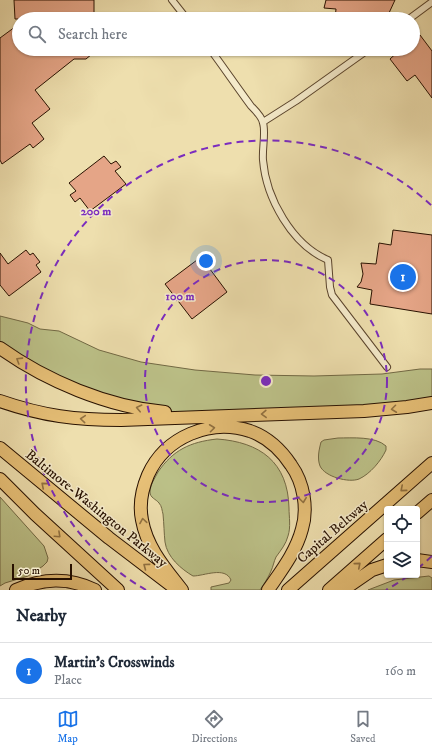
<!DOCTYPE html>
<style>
body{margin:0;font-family:"IM FELL DW Pica",serif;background:#f6f6f7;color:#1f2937}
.controls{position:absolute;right:12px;bottom:12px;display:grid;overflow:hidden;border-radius:4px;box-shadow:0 1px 3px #0004}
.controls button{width:36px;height:36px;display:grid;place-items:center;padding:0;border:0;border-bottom:1px solid #e0e1e3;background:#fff;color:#1f2937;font:20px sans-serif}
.scale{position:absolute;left:12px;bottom:10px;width:60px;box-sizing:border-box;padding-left:4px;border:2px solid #281100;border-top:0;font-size:11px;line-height:14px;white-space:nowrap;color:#281100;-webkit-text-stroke:3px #f4eaca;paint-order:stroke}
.you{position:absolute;left:206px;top:261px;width:14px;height:14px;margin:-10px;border:3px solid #fff;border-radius:50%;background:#1a73e8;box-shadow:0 0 0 6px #1a73e833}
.badge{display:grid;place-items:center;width:26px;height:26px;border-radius:50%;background:#1a73e8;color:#fff;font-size:13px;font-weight:700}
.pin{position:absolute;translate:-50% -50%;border:2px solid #fff;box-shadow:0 1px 4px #0006}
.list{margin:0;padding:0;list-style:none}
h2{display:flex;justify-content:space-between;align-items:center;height:52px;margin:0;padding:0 16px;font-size:17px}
h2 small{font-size:13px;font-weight:400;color:#747a83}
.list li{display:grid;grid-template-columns:26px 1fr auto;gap:12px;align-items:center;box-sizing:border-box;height:56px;padding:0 16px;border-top:1px solid #e0e1e3}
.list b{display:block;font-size:15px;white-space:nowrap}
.list p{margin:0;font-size:13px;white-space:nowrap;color:#747a83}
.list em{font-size:13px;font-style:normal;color:#747a83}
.icon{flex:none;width:22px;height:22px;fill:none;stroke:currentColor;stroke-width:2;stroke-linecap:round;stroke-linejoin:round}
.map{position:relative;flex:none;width:432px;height:590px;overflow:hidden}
.search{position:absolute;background:#fff;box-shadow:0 1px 3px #0004;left:12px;right:12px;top:12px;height:44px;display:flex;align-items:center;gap:10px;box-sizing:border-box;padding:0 14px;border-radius:22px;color:#747a83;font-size:15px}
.sheet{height:108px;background:#fff}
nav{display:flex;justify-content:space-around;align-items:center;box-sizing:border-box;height:56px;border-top:1px solid #e0e1e3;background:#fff;font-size:11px;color:#747a83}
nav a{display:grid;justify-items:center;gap:2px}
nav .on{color:#1a73e8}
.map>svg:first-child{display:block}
.green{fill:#bcc188;stroke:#726944}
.building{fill:#e5a587;stroke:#281100}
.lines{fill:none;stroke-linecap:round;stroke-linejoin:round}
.minor-casing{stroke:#5a442c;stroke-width:8}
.motorway-casing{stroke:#281100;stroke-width:14}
.minor{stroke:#f4eaca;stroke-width:6}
.motorway{stroke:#e7c077;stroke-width:12}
.oneway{stroke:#917141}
.ring{fill:none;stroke:#7b2cbf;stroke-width:2;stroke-dasharray:7 5}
.labels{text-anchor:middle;stroke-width:3;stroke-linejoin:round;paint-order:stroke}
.street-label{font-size:14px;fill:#281100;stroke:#f4eaca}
.centre{fill:#7b2cbf;stroke:#f4eaca;stroke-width:2}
.ring-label{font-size:12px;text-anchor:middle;font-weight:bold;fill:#7b2cbf;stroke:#f4eaca;stroke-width:3;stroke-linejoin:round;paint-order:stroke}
</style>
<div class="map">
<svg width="432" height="590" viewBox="0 0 432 590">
<rect width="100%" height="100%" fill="#eedfae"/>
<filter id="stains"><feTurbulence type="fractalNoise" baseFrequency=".005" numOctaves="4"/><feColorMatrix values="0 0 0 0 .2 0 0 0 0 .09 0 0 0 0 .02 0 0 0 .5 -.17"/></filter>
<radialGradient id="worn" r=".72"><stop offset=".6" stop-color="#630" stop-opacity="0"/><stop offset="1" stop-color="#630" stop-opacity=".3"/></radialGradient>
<!-- green -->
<path class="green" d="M0 316 28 323 40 329 59 331 99 350 141 362 195 370 255 375 314 376 382 374 420 369H432V403L206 416 151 411 100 398 0 348Z
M338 438C352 438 375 436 386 446V450C381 461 370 474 359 479 349 483 325 477 320 466 317 458 319 450 321 442L324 440Z
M217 439C260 442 288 462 289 508 289 517 291 527 288 536 286 544 281 550 276 557 274 561 273 567 271 571 268 578 264 584 260 590H211V587L229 583 231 580C225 566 204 576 193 576 181 569 167 557 165 542 164 533 164 524 163 514 162 511 162 506 159 503 156 499 150 498 150 492 150 485 155 478 158 472 173 450 190 442 217 439Z
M0 497 44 546 48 558 47 562 43 566 28 576 5 583 0 586Z
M429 576 432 578V590H368L394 580Z"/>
<!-- building -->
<path class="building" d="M14 0H94V15H91V19H15Z
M326 0H395L389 13 383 19H335L336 9 324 8Z
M19 24V49H92V54L86 59H74L35 90 50 109 32 123 44 139 33 148 30 144 2 164 0 160V38Z
M420 35 432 51V98L415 75 407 81 390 59 401 49H413V40Z
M104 156 111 164 116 161 121 167 115 171 126 184 90 211 80 198 75 202 70 195 76 191 69 183Z
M393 230 432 235V314L370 304 372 290 357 287 361 282 363 274 361 263 376 264 379 243 391 245Z
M26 250 30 255 33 253 40 262 36 265 41 272 9 296 0 285V253L8 264Z
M201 257 227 292 192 319 165 284Z"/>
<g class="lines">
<!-- minor casing -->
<g class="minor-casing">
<path id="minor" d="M172 0 187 19
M409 19 432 2
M210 49C224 68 237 87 251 106 255 110 262 117 263 123 266 132 262 149 263 160 266 198 292 245 328 260L330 287 332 295 387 367
M263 122 296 101 369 49"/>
</g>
<!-- motorway casing -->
<g class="motorway-casing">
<path id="motorway" d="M0 348C46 381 108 407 165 412
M0 401C43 416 76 420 121 420L364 411 407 407 432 403
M0 448 109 538 176 589
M0 479 35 514 118 590
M417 513 432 500
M417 560 432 562
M16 590C43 578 68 577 95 590
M182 590C165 568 147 548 142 520 139 505 142 489 148 475 165 437 210 418 250 431 267 437 281 450 291 465 304 483 308 509 302 529 296 552 281 571 268 590
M288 590 432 463
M329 590 387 539
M343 590 372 570 387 565"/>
</g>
<!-- minor -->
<use href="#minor" class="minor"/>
<!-- motorway -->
<use href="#motorway" class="motorway"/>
</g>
<!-- one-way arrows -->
<defs><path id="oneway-chevron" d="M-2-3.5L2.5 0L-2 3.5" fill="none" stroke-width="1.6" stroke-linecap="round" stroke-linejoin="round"/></defs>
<g class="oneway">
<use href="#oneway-chevron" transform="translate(19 360) rotate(-148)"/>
<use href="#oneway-chevron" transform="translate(139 408) rotate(-167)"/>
<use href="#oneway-chevron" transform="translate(394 409) rotate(173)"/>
<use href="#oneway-chevron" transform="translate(264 414) rotate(178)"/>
<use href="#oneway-chevron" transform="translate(83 419) rotate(-175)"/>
<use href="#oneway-chevron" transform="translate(212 428) rotate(-7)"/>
<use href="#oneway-chevron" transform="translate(44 485) rotate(-140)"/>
<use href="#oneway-chevron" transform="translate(403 489) rotate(139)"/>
<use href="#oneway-chevron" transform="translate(303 500) rotate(83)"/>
<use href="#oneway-chevron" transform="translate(143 521) rotate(-99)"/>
<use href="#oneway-chevron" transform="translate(58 535) rotate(43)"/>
<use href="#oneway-chevron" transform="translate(358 565) rotate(-41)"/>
<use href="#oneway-chevron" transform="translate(146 566) rotate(-143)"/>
</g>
<!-- distance rings -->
<g class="ring">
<circle cx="266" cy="381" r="121"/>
<path d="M432 556A241 241 0 0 1 418 568M408 576A241 241 0 0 1 386 590M146 590A241 241 0 1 1 432 206"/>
</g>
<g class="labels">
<!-- street labels -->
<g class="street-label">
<text transform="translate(97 508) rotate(39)" y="5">Baltimore-Washington Parkway</text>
<text transform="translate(332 531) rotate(-41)" y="5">Capital Beltway</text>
</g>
</g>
<circle cx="266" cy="381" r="6" class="centre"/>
<g class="ring-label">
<text x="96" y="215">200 m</text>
<text x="180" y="300">100 m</text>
</g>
<rect width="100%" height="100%" filter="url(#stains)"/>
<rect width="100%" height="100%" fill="url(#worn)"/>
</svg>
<div class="controls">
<button><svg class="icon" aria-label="locate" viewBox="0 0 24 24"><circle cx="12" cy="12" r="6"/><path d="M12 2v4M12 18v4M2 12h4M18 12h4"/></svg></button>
<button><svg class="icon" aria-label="layers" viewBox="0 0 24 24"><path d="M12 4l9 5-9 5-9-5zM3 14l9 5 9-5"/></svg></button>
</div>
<div class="scale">50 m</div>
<div class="you"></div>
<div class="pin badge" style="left:403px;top:277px">1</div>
<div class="search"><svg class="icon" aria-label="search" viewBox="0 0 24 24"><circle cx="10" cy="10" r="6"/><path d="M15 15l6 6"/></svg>Search here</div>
</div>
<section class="sheet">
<h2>Nearby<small></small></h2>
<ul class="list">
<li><span class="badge">1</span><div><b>Martin's Crosswinds</b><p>Place</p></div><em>160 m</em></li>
</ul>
</section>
<nav>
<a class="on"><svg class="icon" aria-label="map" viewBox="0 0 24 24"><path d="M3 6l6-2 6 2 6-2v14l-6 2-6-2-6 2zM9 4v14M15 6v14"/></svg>Map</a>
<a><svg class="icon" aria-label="directions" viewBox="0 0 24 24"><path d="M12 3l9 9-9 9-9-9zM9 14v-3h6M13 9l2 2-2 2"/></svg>Directions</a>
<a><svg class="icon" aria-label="saved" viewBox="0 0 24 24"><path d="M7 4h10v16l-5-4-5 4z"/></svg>Saved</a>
</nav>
